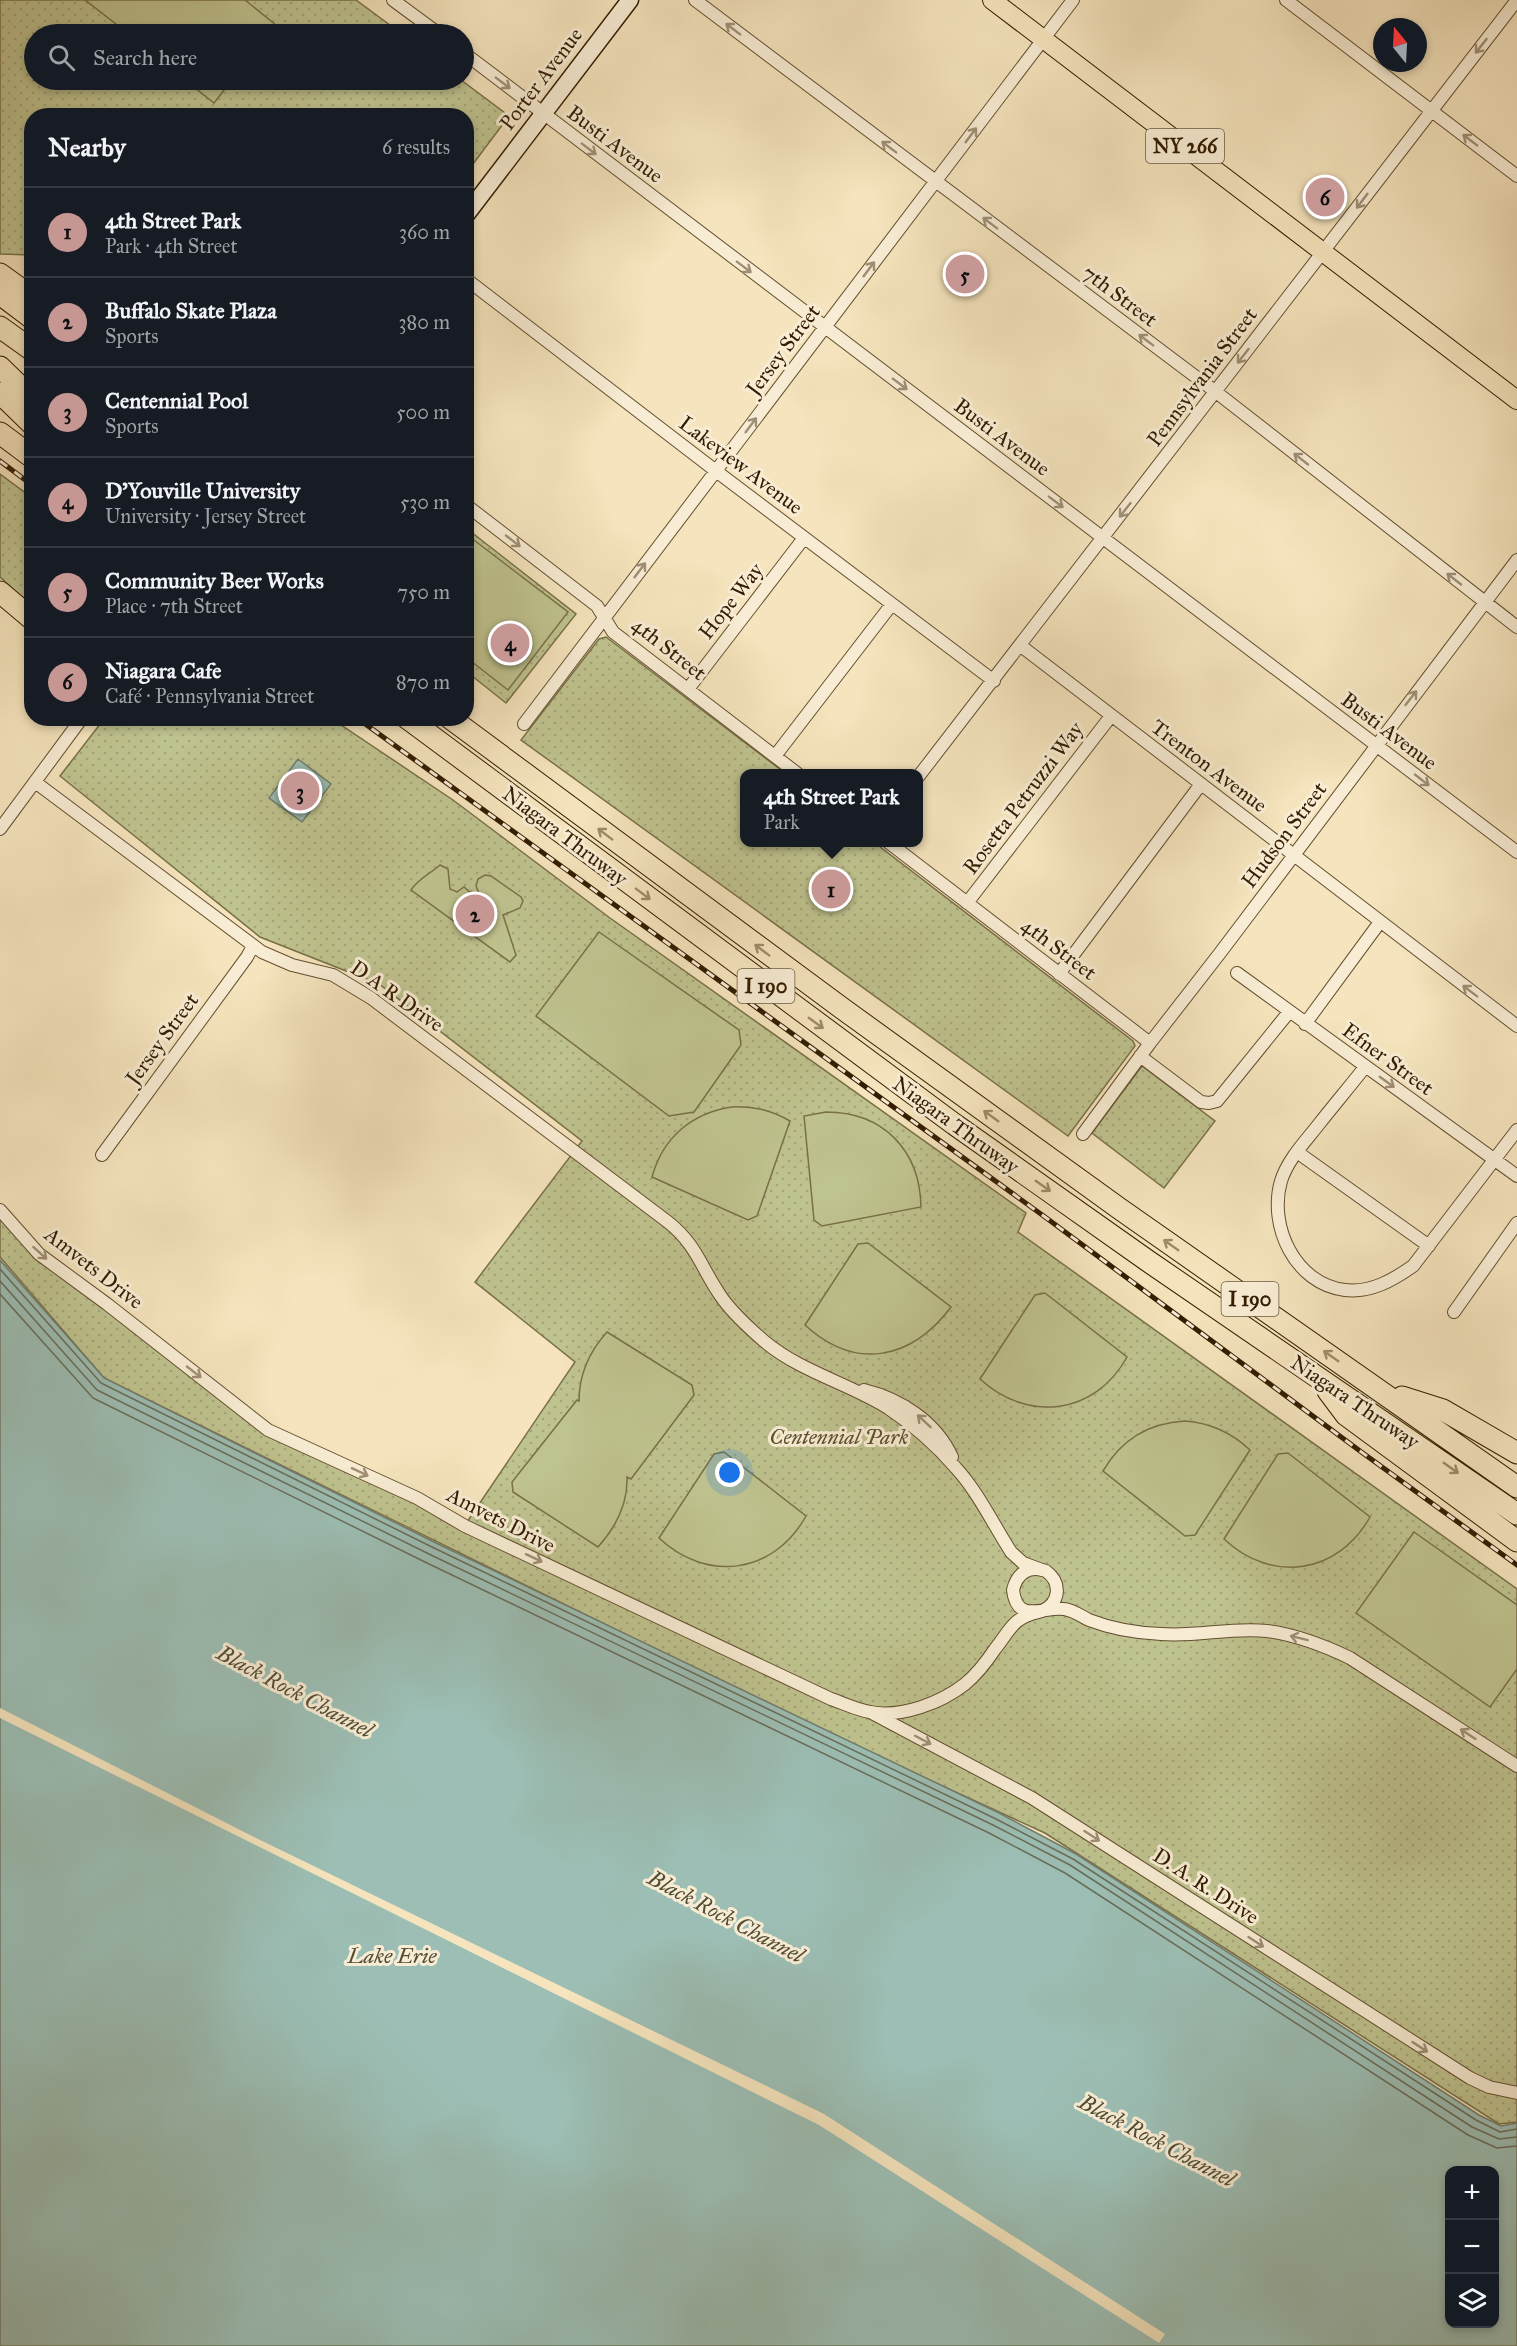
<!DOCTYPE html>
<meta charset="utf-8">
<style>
body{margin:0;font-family:"IM FELL Great Primer",serif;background:#242831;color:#f1f3f6}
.controls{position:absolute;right:18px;bottom:18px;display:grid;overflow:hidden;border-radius:12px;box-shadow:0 3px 9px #0003}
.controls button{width:54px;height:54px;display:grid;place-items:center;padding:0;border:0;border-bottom:2px solid #363941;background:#171b24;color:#f1f3f6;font:30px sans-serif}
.compass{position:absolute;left:1373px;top:18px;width:54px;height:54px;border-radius:50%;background:#171b24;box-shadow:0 3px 9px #0003;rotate:342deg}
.you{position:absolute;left:730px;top:1473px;width:21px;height:21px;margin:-15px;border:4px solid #fff;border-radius:50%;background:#1a73e8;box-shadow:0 0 0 9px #1a73e833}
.badge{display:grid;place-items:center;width:39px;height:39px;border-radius:50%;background:#c59692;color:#111;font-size:20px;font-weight:700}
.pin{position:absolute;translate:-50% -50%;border:3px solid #fff;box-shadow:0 2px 6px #0006}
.popup{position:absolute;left:740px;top:769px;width:183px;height:78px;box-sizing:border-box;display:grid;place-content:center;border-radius:12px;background:#171b24;filter:drop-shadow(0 2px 4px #0005);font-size:20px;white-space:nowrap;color:#9ea1a6}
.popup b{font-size:22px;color:#f1f3f6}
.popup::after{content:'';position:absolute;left:50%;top:100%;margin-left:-12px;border:12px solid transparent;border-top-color:#171b24}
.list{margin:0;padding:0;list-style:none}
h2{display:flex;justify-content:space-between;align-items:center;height:78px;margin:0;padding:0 24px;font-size:26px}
h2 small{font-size:20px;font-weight:400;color:#9ea1a6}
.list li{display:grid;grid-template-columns:39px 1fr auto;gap:18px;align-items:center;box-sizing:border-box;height:90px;padding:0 24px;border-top:2px solid #363941}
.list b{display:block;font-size:22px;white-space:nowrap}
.list p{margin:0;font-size:20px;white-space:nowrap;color:#9ea1a6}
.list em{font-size:20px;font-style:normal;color:#9ea1a6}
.icon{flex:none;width:33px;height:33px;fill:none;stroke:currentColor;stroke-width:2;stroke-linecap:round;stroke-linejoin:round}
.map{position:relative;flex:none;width:1517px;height:2346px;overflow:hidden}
.search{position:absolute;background:#171b24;box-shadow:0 3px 9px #0003;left:24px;top:24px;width:450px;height:66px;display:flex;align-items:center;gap:15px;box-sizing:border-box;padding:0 21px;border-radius:33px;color:#9ea1a6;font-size:22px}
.panel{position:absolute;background:#171b24;box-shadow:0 3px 9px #0003;left:24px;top:108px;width:450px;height:618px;border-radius:24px}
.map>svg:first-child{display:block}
.green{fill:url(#green-dots);stroke:#797048;stroke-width:1.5}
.pitch{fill:#bfc38f;stroke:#797048;stroke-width:1.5}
.water{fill:#9cbeb4;stroke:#727d6c;stroke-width:1.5;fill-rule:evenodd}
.pier{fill:#f5e4bd}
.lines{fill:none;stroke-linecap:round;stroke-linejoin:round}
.shore{stroke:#686d5a;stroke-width:1.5}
.street-casing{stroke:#644e2f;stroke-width:14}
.secondary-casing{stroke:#331c00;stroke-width:19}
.primary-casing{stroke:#331c00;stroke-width:20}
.highway-casing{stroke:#331c00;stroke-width:23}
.street{stroke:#f8edd4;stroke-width:12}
.secondary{stroke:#f8edd4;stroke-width:16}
.primary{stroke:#f5e4bd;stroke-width:18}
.highway{stroke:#f5e4bd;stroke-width:21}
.rail-casing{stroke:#331c00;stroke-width:5}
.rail{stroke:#f8edd4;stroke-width:3;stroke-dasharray:9;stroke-linecap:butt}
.oneway{stroke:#9f8f75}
.oneway2{stroke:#9e8a68}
.labels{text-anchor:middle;stroke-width:6;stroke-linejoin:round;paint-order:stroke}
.shield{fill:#f8edd4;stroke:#6e5b40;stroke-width:1.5}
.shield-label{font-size:20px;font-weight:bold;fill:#331c00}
.street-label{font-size:21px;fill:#331c00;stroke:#f8edd4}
.park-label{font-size:21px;font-style:italic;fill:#5d4e2b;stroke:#f8edd4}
.water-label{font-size:22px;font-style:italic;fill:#524d36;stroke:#f8edd4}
</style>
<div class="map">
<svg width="1517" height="2346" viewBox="0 0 1517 2346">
<defs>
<pattern id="green-dots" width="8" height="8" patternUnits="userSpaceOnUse" patternTransform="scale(1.5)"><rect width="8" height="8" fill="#bfc38f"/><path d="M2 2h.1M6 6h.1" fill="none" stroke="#a5a77a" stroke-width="1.8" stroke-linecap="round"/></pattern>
</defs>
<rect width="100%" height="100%" fill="#f5e4bd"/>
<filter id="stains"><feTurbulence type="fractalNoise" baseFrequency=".00333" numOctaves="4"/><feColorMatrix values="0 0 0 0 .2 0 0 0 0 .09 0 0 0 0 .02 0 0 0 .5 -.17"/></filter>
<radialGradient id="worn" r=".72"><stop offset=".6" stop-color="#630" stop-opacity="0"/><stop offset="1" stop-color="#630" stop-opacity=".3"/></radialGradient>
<!-- green -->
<path class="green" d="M0 0H356L402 34H34V80H461L509 116 467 172 466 116H32L31 255 0 254Z
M0 474 31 497V606L0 577Z
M466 528 576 614 506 703 467 672Z
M606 637 785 773 744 774V842L875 843 1133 1041 1135 1046 1068 1136 521 740 599 639Z
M104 719H332L453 800 610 918 1026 1213 1018 1232 1517 1589V2122L1499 2124 1045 1833 816 1728 104 1378 0 1257V1210L39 1254 268 1430 465 1525 575 1362 475 1282 582 1141 379 984 260 937 60 776Z
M1142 1066 1215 1121 1164 1188 1092 1133Z"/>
<!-- pitch -->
<path class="pitch" d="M85 0H245L276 25 269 34H129Z
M185 80H232L214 103Z
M466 534 568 612 508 690 467 658Z
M440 865 448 869 450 889 457 892 464 887 472 894 469 909 475 913 485 908 476 886 478 879 485 875 491 876 521 897 523 901 520 908 503 915 516 955 510 962 411 890C419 878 430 874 440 865Z
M599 932 739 1030 741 1045 694 1112 669 1116 536 1016Z
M732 1107C754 1106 771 1110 790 1121L757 1216 748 1220 652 1177C663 1137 692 1113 732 1107Z
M826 1112C883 1112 920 1150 921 1207L822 1226 814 1220 804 1116Z
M868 1243 951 1307C912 1359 856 1372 805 1325L858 1244Z
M1045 1293 1127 1357C1095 1415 1028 1423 980 1379L1035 1295Z
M607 1332 692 1385 694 1395 631 1479 627 1477C628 1504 616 1527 598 1547L513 1492 512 1482 577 1400 579 1401C579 1374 589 1352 607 1332Z
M1185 1421C1211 1423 1231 1432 1250 1450L1195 1535 1185 1536 1103 1471C1121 1440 1148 1423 1185 1421Z
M724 1452 806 1516C774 1574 707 1583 659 1538L714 1454Z
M1288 1453 1370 1517C1338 1574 1272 1584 1224 1539L1278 1454Z
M1414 1532 1517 1605V1669L1490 1707 1356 1613Z"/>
<!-- water -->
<path class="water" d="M298 759 331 784 302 822 269 798Z
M0 1260 104 1378 436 1543 999 1813 1076 1854 1479 2115 1501 2126 1517 2123V2346H0ZM1450 2170H1494V2324H1450Z"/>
<!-- pier -->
<path class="pier" d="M0 1708 252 1836 824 2114 1165 2334 1159 2343 819 2125 0 1718Z"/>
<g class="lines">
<!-- shore -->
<path class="shore" d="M299 769 321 785 300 813 279 796Z
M300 779 311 787 299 802 289 794Z
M0 1269 101 1383 434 1548 996 1819 1073 1859 1476 2120 1500 2132 1517 2129
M0 1281 97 1390 431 1555 993 1825 1070 1865 1472 2127 1499 2139 1517 2137
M0 1294 93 1398 427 1563 989 1833 1065 1873 1468 2135 1497 2148 1517 2146"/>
<!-- street casing -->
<g class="street-casing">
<path id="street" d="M393 0 439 34
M695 0 1216 392 1517 627
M1286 0 1517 176
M464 53 1517 852
M466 279 716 471 994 681
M466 505 597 606 613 632 798 774
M1021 646 1517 1026
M688 689 804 538
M524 724 1073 0
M775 756 892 604
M918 777 1517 0
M35 782 262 952 292 965 333 975 371 998 668 1222C696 1244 701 1267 720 1295 731 1312 749 1328 764 1341 801 1372 848 1383 888 1408 912 1424 937 1446 956 1468 978 1492 993 1524 1011 1552L1023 1563 1042 1570
M0 829 82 718
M888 842 1150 1043
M967 903 1111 716
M1237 973 1517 1176
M1059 974 1201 784
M1305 1024 1380 922
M1140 1056 1201 1102 1209 1103 1217 1101 1289 1012
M1365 1067C1350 1086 1334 1105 1319 1124 1305 1142 1288 1159 1281 1181 1268 1226 1295 1284 1345 1290 1371 1293 1393 1280 1413 1266L1517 1130
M1083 1134 1150 1043 1220 953 1517 560
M1297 1152 1429 1246
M102 1155 247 957 253 946
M0 1210 39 1254 107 1304 268 1430 417 1498 465 1526 831 1699C843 1703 857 1710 870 1712 901 1718 941 1703 965 1684 976 1675 987 1661 995 1649 1011 1629 1012 1618 1039 1612
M1454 1312 1517 1223
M864 1390C901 1399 936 1422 952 1457
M1042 1611C1060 1603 1062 1583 1046 1571 1029 1565 1017 1573 1013 1590 1017 1625 1044 1606 1064 1609 1073 1610 1081 1616 1089 1620 1112 1629 1137 1633 1161 1634 1197 1637 1231 1627 1267 1631 1297 1635 1323 1645 1350 1658L1517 1766
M872 1713 1032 1798 1470 2078 1489 2087 1517 2093"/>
</g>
<!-- secondary casing -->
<g class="secondary-casing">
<path id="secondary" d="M466 215 630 0"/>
</g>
<!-- primary casing -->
<g class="primary-casing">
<path id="primary" d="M992 0 1517 400"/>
</g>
<!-- highway casing -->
<g class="highway-casing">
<path id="highway" d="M0 274 32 297
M0 294 32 318
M0 327 32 350
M0 367 32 398
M0 393 32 424
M0 433 32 457
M0 592 32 619
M407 718 954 1124 1148 1261 1517 1514
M450 718 843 1009 1120 1209 1517 1487
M1328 1391 1346 1415 1517 1541
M1402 1397 1443 1410 1517 1453"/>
</g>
<!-- street -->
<use href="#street" class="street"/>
<!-- secondary -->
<use href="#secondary" class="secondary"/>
<!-- primary -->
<use href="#primary" class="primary"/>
<!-- highway -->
<use href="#highway" class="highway"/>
<!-- rail casing -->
<g class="rail-casing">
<path id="rail" d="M0 461 32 485
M357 718 1045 1217 1360 1451 1517 1565"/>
</g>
<!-- rail -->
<use href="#rail" class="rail"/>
</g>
<!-- one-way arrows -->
<defs><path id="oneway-shaft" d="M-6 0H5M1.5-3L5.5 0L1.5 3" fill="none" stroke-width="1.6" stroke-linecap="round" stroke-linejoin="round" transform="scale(1.5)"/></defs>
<g class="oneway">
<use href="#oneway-shaft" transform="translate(733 29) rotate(-143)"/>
<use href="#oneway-shaft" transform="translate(1481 46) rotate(128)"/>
<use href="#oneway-shaft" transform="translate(503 83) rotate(37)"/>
<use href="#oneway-shaft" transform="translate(971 135) rotate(-53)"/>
<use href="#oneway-shaft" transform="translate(1470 140) rotate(-143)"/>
<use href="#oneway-shaft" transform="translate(889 147) rotate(-143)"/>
<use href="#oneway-shaft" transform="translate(589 149) rotate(37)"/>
<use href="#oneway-shaft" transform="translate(1362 201) rotate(127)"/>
<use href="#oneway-shaft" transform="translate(990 223) rotate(-143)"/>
<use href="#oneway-shaft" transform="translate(744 267) rotate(37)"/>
<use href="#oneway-shaft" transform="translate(869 269) rotate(-53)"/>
<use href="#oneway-shaft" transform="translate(1146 340) rotate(-143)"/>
<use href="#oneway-shaft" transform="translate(1243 356) rotate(128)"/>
<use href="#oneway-shaft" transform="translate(900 384) rotate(37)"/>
<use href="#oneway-shaft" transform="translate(751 425) rotate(-53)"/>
<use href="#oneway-shaft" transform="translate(1301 459) rotate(-142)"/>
<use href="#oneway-shaft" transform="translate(1056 502) rotate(37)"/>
<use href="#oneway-shaft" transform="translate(1125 510) rotate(128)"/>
<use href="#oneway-shaft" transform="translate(513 541) rotate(38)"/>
<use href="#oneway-shaft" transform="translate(640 570) rotate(-53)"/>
<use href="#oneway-shaft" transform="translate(1454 579) rotate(-142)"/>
<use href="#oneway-shaft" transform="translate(1411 698) rotate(-52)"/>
<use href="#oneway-shaft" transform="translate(1422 780) rotate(38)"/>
<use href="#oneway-shaft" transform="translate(1470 991) rotate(-143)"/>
<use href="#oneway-shaft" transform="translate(1387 1082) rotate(36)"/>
<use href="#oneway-shaft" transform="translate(40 1253) rotate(42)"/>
<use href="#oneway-shaft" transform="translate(194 1372) rotate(38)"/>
<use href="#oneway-shaft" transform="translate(924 1421) rotate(-137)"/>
<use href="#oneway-shaft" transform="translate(360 1472) rotate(25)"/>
<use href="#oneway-shaft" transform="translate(534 1558) rotate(25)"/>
<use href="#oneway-shaft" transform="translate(1299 1638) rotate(-166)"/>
<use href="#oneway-shaft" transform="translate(1468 1734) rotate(-147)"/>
<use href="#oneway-shaft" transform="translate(923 1740) rotate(28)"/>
<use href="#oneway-shaft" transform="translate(1092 1836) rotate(33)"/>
<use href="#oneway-shaft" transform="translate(1256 1942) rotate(33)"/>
<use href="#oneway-shaft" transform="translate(1420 2047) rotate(33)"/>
</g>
<g class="oneway2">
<use href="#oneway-shaft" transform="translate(605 834) rotate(-143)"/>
<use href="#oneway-shaft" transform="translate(643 894) rotate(37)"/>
<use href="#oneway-shaft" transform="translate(762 950) rotate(-143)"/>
<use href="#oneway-shaft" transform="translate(816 1023) rotate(36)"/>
<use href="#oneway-shaft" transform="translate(991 1116) rotate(-144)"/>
<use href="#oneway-shaft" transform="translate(1043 1186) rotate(35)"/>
<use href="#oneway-shaft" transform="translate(1171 1245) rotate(-145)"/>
<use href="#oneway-shaft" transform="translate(1331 1356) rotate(-145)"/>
<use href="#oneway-shaft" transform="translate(1451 1468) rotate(35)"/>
</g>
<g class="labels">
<!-- shield labels -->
<g class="shield">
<rect x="1146" y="129" width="78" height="34" rx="4.5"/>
<rect x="737.5" y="969" width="57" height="34" rx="4.5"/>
<rect x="1221.5" y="1282" width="57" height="34" rx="4.5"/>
</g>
<g class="shield-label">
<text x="1185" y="153">NY 266</text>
<text x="766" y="993">I 190</text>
<text x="1250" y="1306">I 190</text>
</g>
<!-- street labels -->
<g class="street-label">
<text transform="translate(541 79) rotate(-53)" y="7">Porter Avenue</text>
<text transform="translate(615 144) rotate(37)" y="7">Busti Avenue</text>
<text transform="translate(1120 296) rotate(37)" y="7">7th Street</text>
<text transform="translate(783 350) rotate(-53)" y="7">Jersey Street</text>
<text transform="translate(1202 377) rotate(-53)" y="7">Pennsylvania Street</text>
<text transform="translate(1002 437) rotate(37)" y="7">Busti Avenue</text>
<text transform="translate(741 465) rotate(37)" y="7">Lakeview Avenue</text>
<text transform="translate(731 601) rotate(-52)" y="7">Hope Way</text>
<text transform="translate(669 649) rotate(38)" y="7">4th Street</text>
<text transform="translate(1389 731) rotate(37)" y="7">Busti Avenue</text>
<text transform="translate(1209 766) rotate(37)" y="7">Trenton Avenue</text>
<text transform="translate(1023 798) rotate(-53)" y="7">Rosetta Petruzzi Way</text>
<text transform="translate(1284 835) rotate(-53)" y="7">Hudson Street</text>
<text transform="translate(565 836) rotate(37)" y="7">Niagara Thruway</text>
<text transform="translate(1059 949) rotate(37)" y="7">4th Street</text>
<text transform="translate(397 996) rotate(35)" y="7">D A R Drive</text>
<text transform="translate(162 1039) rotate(-54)" y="7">Jersey Street</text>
<text transform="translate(1388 1059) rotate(36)" y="7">Efner Street</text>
<text transform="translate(956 1125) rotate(36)" y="7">Niagara Thruway</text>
<text transform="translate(94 1268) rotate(38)" y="7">Amvets Drive</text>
<text transform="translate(1355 1402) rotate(34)" y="7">Niagara Thruway</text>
<text transform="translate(501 1520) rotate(27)" y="7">Amvets Drive</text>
<text transform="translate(1206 1886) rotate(33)" y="7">D. A. R. Drive</text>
</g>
<!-- park labels -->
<g class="park-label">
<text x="839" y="1444">Centennial Park</text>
</g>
<!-- water labels -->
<g class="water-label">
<text transform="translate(295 1691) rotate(28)" y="8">Black Rock Channel</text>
<text transform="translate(726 1916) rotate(28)" y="8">Black Rock Channel</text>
<text x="392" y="1963">Lake Erie</text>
<text transform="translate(1157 2140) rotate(28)" y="8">Black Rock Channel</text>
</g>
</g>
<rect width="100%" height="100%" filter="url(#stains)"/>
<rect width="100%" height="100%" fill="url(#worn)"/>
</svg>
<div class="controls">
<button>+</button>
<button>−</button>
<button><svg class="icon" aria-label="layers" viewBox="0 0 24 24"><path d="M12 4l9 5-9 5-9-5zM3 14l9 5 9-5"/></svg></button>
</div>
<svg class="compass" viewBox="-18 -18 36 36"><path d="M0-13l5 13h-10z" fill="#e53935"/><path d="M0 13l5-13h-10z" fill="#9ea1a6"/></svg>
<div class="you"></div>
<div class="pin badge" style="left:831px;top:889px">1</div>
<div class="popup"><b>4th Street Park</b>Park</div>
<div class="pin badge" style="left:475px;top:914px">2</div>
<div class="pin badge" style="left:300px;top:791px">3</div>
<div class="pin badge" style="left:510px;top:643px">4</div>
<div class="pin badge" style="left:965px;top:274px">5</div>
<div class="pin badge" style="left:1325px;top:197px">6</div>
<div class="search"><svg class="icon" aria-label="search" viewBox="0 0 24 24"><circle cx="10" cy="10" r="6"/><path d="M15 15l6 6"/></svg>Search here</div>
<section class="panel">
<h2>Nearby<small>6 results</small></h2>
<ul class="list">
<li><span class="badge">1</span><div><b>4th Street Park</b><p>Park · 4th Street</p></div><em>360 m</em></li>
<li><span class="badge">2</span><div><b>Buffalo Skate Plaza</b><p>Sports</p></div><em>380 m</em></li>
<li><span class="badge">3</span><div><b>Centennial Pool</b><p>Sports</p></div><em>500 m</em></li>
<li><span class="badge">4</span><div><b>D'Youville University</b><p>University · Jersey Street</p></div><em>530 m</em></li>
<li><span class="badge">5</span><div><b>Community Beer Works</b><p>Place · 7th Street</p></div><em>750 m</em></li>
<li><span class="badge">6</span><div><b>Niagara Cafe</b><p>Café · Pennsylvania Street</p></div><em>870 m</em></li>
</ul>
</section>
</div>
